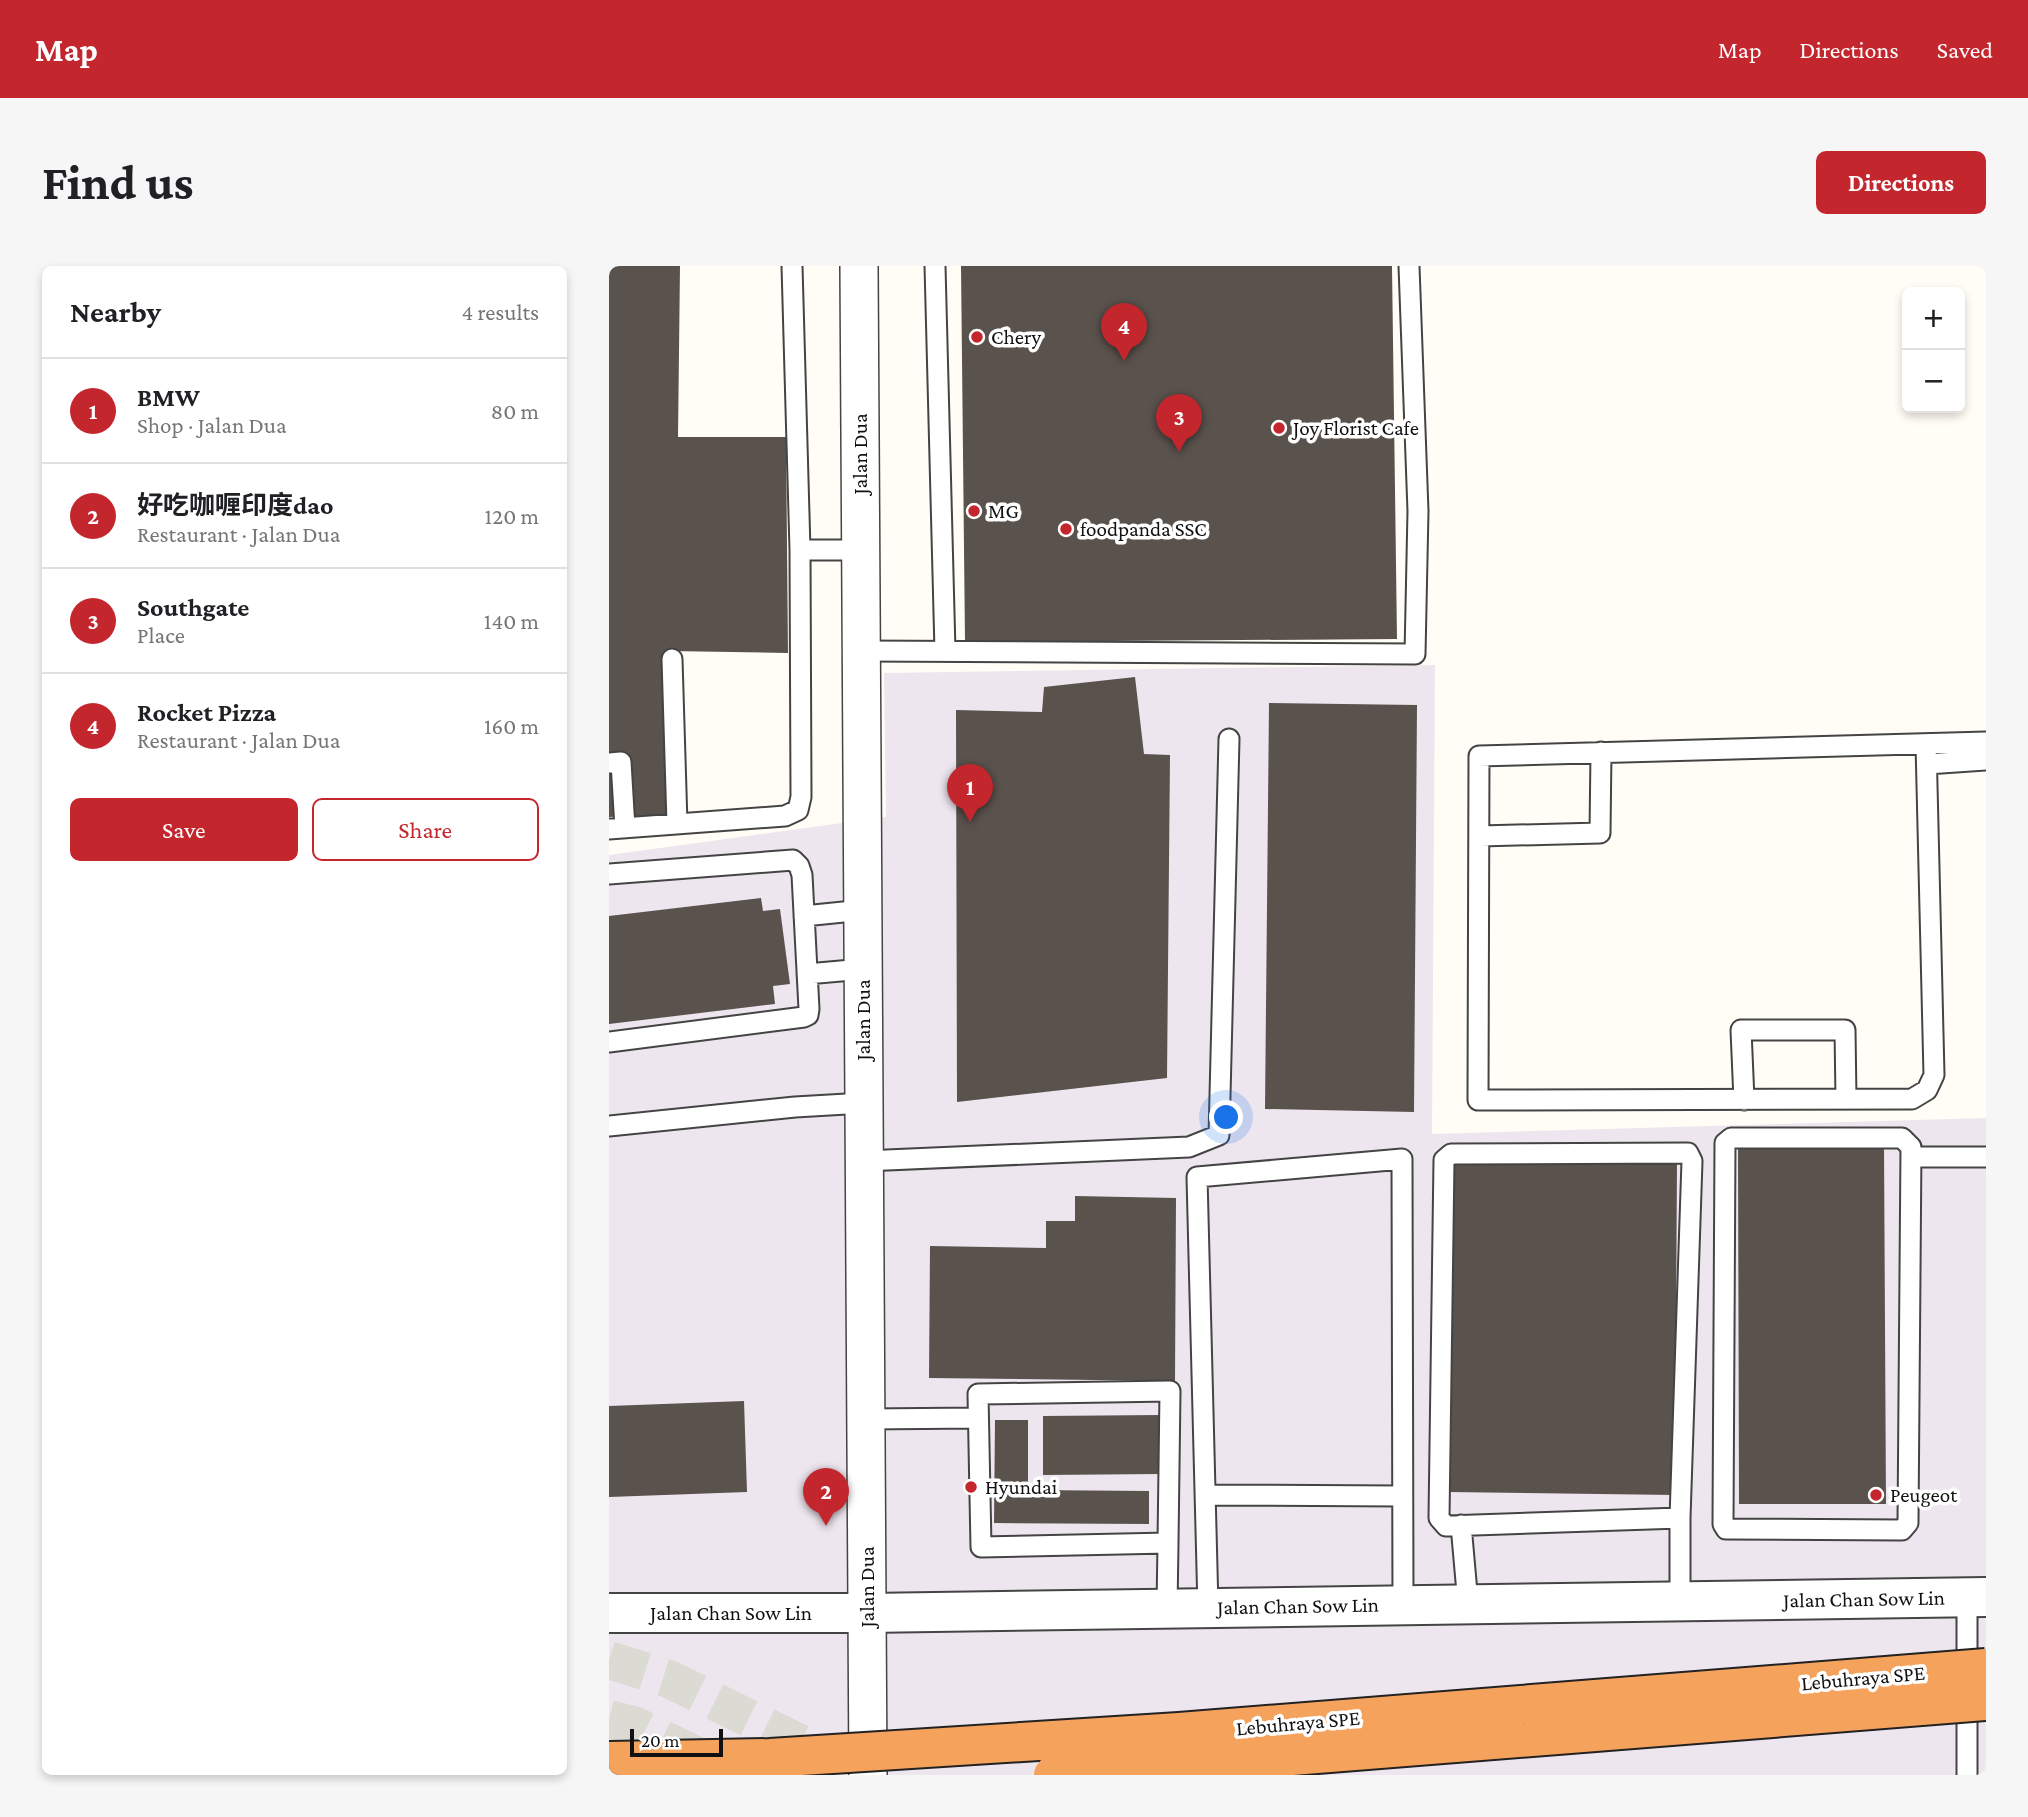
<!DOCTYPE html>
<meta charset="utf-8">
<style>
body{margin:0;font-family:"Crimson Pro","Noto Sans SC",serif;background:#f6f6f6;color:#202124}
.controls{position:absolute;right:21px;top:21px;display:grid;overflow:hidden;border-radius:10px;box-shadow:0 4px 10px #0003}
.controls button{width:63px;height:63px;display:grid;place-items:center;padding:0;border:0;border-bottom:2px solid #e0e0e0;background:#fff;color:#202124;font:35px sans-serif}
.scale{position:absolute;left:21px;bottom:18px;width:93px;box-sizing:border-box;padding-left:7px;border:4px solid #111;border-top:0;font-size:19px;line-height:24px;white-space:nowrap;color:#111;-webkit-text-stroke:5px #fff;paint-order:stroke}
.you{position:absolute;left:618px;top:852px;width:24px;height:24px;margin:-18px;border:5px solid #fff;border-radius:50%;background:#1a73e8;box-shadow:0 0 0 10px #1a73e833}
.badge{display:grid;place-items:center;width:46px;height:46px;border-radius:50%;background:#c4262e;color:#fff;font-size:23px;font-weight:700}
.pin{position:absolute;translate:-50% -58px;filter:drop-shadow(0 2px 4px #0008)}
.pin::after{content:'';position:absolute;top:37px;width:24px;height:21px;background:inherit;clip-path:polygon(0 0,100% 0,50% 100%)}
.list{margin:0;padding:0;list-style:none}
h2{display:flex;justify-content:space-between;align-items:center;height:91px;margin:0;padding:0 28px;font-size:30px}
h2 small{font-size:23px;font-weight:400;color:#757577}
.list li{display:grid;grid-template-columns:46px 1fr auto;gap:21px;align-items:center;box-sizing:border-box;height:105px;padding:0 28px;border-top:2px solid #e0e0e0}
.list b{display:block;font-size:26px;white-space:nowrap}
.list p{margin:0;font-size:23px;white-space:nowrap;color:#757577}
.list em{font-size:23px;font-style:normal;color:#757577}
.actions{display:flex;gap:14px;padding:21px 28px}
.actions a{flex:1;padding:16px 0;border:2px solid #c4262e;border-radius:10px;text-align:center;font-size:24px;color:#c4262e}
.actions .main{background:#c4262e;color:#fff}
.map{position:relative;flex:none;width:1377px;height:1509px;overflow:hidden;border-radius:10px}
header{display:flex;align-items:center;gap:42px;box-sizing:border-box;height:98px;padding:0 35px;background:#c4262e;color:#fff}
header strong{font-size:33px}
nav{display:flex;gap:38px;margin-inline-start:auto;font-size:24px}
.intro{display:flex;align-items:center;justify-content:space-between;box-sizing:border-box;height:168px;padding:0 42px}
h1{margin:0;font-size:49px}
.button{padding:18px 32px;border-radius:10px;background:#c4262e;color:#fff;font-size:24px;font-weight:700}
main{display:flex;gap:42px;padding:0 42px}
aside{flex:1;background:#fff;border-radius:10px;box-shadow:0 4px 10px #0003}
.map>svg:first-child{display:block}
.industrial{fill:#eee6ef}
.building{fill:#5a524d}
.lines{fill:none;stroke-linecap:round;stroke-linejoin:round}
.motorway-tunnel{stroke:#dbdad3;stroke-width:38;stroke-dasharray:38 19;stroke-linecap:butt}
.service-casing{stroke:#444;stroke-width:23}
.minor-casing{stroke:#444;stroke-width:40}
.tertiary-casing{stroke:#444;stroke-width:42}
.service{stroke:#fff;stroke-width:19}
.minor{stroke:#fff;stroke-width:37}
.tertiary{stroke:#fff;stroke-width:38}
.motorway-bridge-casing{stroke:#222;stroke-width:42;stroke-linecap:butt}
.motorway-bridge{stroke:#f5a25d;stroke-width:38}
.poi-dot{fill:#c4262e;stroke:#fff;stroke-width:2.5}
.labels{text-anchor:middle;stroke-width:7;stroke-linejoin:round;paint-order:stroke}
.poi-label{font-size:21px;fill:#111;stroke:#fff;text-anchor:start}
.street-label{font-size:21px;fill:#111;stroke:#fff}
</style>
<header>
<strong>Map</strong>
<nav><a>Map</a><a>Directions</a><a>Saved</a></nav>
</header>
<div class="intro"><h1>Find us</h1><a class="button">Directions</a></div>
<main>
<aside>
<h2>Nearby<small>4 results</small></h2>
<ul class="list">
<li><span class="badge">1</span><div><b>BMW</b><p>Shop · Jalan Dua</p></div><em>80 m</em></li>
<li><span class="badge">2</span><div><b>好吃咖喱印度dao</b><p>Restaurant · Jalan Dua</p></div><em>120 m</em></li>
<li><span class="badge">3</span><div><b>Southgate</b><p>Place</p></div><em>140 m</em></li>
<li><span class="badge">4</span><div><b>Rocket Pizza</b><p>Restaurant · Jalan Dua</p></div><em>160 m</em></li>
</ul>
<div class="actions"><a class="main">Save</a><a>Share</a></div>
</aside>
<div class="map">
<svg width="1377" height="1509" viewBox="0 0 1377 1509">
<rect width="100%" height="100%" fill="#fffdf5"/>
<!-- industrial -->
<path class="industrial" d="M826 399 823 868 1377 852V1509H0V589L277 551 275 407Z"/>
<!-- building -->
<path class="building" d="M0 0H71L69 171H177L179 387 59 385 57 549 0 551Z
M352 0H783L788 373 356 376Z
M526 411 535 488 561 489 558 812 348 836 347 444 433 446 435 421Z
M660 437 808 439 805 846 656 843Z
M152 632 154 645 171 643 181 718 164 720 166 738 0 758V650Z
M1129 880H1275L1277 1238H1130Z
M840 892 1068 895 1066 1229 838 1226Z
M466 930 567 932 566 1115 320 1112 321 980 437 982V955H466Z
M135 1135 138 1226 0 1231V1140Z
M551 1149 552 1208 434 1209V1150Z
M386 1154H419V1224L540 1225V1258L385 1257Z"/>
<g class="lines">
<!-- motorway-tunnel -->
<path class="motorway-tunnel" d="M0 1394 60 1413 225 1494
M0 1453 27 1460 103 1497"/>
<!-- service casing -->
<g class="service-casing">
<path id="service" d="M326 0 336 385
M191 284H252
M252 385 806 388 809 245 800 0
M63 393 68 558
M1317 478 1325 809 1318 824 1303 833 869 834 870 490 1377 476
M0 497 12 496 16 562
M1318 498 1377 494
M0 563 176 550 189 544 192 531 191 284 183 0
M871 570 991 567 992 486
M0 608 184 594 190 600 193 609 200 743 199 749 195 751 0 776
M195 650 254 644
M198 708 254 703
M1135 834 1132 764H1236L1237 833
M0 860 186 841 255 837
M1122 872H1293L1302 881 1299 1257 1293 1264 1117 1263 1114 1258 1116 877Z
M1302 891H1377
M255 895 580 881 610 869 620 473
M257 1153 369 1152
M597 1229 792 1230
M852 1259 859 1338
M1071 1336V1252L1083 895 1079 887 842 888 835 894 830 1252 837 1260 1071 1252
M558 1342 559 1277 561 1125 369 1128 372 1281 559 1277
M599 1342 588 911 793 893 794 1339
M1358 1509V1331"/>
</g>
<!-- minor casing -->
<g class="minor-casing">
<path id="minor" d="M250 0 259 1509"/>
</g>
<!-- tertiary casing -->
<g class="tertiary-casing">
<path id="tertiary" d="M0 1347H258L1377 1331"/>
</g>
<!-- service -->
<use href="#service" class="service"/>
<!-- minor -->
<use href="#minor" class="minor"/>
<!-- tertiary -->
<use href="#tertiary" class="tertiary"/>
<!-- motorway-bridge casing -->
<g class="motorway-bridge-casing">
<path id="motorway-bridge" d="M0 1495 161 1492 570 1466 1377 1402
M444 1509 1377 1435"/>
</g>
<!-- motorway-bridge -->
<use href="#motorway-bridge" class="motorway-bridge"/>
</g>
<!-- markers -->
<g class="poi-dot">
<circle cx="368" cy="71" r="7"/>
<circle cx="670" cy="162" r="7"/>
<circle cx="365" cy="245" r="7"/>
<circle cx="457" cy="263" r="7"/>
<circle cx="362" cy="1221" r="7"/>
<circle cx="1267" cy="1229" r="7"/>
</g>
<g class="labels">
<!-- poi labels -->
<g class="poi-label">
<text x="382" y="78">Chery</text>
<text x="684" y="169">Joy Florist Cafe</text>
<text x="379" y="252">MG</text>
<text x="471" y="270">foodpanda SSC</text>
<text x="376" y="1228">Hyundai</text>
<text x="1281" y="1236">Peugeot</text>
</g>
<!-- street labels -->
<g class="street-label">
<text transform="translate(251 188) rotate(-90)" y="7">Jalan Dua</text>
<text transform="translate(254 754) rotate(-90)" y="7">Jalan Dua</text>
<text transform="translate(258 1321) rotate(-90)" y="7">Jalan Dua</text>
<text transform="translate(1255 1333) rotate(-1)" y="7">Jalan Chan Sow Lin</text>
<text transform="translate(689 1340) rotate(-1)" y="7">Jalan Chan Sow Lin</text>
<text x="122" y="1354">Jalan Chan Sow Lin</text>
<text transform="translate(1254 1412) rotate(-5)" y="7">Lebuhraya SPE</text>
<text transform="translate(689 1457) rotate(-5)" y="7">Lebuhraya SPE</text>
</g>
</g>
</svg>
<div class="controls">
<button>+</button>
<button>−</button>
</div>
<div class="scale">20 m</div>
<div class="you"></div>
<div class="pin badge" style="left:361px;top:556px">1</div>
<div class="pin badge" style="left:217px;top:1260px">2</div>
<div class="pin badge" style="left:570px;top:186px">3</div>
<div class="pin badge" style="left:515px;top:95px">4</div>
</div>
</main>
